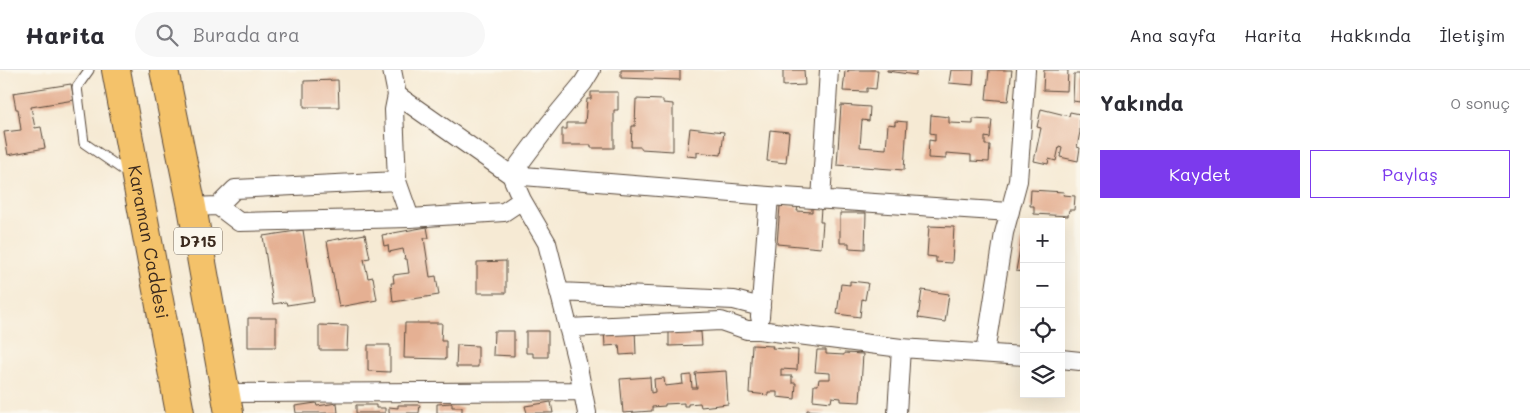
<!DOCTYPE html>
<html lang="tr">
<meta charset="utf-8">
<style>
body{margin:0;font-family:Mali,sans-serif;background:#f7f7f7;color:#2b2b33}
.controls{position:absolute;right:15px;bottom:15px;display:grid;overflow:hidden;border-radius:0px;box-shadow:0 5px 20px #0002}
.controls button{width:45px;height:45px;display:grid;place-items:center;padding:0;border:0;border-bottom:1px solid #e1e1e2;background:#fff;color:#2b2b33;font:25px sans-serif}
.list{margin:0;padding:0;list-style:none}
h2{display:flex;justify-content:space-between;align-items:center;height:65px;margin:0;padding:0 20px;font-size:21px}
h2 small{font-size:16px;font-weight:400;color:#7c7c81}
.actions{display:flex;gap:10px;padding:15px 20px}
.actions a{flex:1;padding:11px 0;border:1px solid #7c3aed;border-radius:0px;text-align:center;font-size:18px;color:#7c3aed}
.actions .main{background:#7c3aed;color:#fff}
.icon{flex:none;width:28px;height:28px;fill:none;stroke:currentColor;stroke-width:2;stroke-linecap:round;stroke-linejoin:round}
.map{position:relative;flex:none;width:1080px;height:343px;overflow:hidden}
header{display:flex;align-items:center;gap:30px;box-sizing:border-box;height:70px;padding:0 25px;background:#fff;border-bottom:1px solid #e1e1e2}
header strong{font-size:24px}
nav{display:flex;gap:28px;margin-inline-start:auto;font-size:18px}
.search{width:350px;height:45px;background:#f7f7f7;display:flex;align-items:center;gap:12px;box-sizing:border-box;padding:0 18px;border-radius:28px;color:#7c7c81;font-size:19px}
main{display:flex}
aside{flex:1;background:#fff}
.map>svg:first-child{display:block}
.building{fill:#e5b093}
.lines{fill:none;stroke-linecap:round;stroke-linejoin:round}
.service-casing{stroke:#574739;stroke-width:11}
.minor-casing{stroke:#574739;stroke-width:20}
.trunk-casing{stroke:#574739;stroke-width:30}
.service{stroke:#fff;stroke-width:9}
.minor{stroke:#fff;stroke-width:18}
.trunk{stroke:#f4c26a;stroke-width:28}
.labels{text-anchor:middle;stroke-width:4;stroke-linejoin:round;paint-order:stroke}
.shield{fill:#fbf7ec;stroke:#75685c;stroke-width:1}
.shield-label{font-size:16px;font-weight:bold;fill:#3b2a1e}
.street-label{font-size:18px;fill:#3b2a1e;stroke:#fbf7ec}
</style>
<header>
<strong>Harita</strong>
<div class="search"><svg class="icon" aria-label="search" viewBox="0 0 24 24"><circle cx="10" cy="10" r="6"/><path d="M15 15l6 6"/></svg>Burada ara</div>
<nav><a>Ana sayfa</a><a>Harita</a><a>Hakkında</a><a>İletişim</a></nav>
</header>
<main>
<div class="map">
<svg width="1080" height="343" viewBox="0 0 1080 343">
<rect width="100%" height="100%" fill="#fbf7ec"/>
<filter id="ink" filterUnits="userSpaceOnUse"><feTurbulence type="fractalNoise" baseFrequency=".02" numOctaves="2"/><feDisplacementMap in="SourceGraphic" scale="10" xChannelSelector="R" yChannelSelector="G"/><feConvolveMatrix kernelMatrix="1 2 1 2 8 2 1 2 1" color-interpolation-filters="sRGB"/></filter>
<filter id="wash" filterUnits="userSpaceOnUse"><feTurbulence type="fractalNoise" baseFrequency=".0096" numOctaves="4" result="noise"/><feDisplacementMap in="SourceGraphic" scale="20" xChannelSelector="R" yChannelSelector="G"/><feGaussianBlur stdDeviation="1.12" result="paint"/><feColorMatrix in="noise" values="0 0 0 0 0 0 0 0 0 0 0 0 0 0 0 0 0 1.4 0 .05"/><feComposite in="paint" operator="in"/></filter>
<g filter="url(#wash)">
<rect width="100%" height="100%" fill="#f6ead4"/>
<g id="blocks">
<!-- building -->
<path class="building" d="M621 0H680V10L621 8Z
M783 0H804L805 15 783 16Z
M848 0H878L876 19 867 18V22L843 21 845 1 848 2Z
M887 0H916V5L887 1Z
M951 0H974L973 15 949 13Z
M989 0H1012L1008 31 986 29Z
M1044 0H1068L1067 21 1043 20Z
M1074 4H1080V32L1073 31Z
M338 10 339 37H304V11Z
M71 14 74 30 31 37 35 58 41 57 45 78 8 85 4 62 21 60 18 39H16L13 23Z
M591 22H618V40H614V78H591V75H562V59H567V53H585L587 29H591Z
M636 29 663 30V33L673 34V81L641 79V77H631L632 56H635Z
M841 35 870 37 869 51 862 50 860 77 886 79 888 54 895 55V51L907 52 904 100 837 95Z
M1041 39 1069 46 1070 42 1080 44V62L1077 77 1080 78 1078 91 1060 87 1062 78 1059 77 1056 91 1049 89 1048 94 1034 91 1041 58 1037 57Z
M931 45 949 47V53L973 54V49L992 50 990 68 985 67V75H990L989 92 971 91V85L946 83V89L928 88 929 70 935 71V64L930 63Z
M690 58 724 62 721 85 697 82V87L687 86Z
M770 60 789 62 786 93 767 91Z
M1031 120 1064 122 1063 125 1075 126 1074 140H1069L1068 146 1034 144V136H1030Z
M780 136 798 137 797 141 812 142V137L821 138 820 152H823L821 178 777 174Z
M840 143H866L865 179 849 178V173H840Z
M929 156 954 157 952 193 936 192V187L927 186Z
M427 157 429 168H424L430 207 436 206 439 225 393 232 391 213H394L393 205 409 203 407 189H405L403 179 389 182 388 175 384 176 382 165Z
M303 160 314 231 287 235 286 232 273 234 263 166Z
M365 164 370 188 364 189 368 208 373 207 377 230 339 237 327 171Z
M1022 167H1024V202L1016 201Z
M506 191V223H477V192Z
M850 211 868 213 865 230 862 229 860 247 837 244 841 214 850 215Z
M922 220 949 224 945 252 918 248Z
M248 248H276V277H248Z
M405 253H442L441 271H446V289L404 288Z
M319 255 348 256 347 280H319Z
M695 257V262H701L702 275 669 276V258Z
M635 259 636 284 620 285 619 275 605 276 604 260Z
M494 261H514V286L493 285Z
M526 261H548V287H533V283H526Z
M368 275H390V302L368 301Z
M457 275 478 276V297H456Z
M752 275 773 276 772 278 798 280 797 300 781 299V306H792V313H796L795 329 777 327V322H768V325L749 323Z
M817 280H826V284L844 285V283L863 284 860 332 841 331V328L832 327 831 332 813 330 814 315H818L819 309H830V303L815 302Z
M726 301 728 334 701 337 700 333 688 334V336H684V333L665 334V336L652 337V341L623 343 620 309 650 307 651 323 655 322 654 309 664 308 665 316 683 314 682 306 691 305 692 318H697L695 303Z
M551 332 553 343H527L525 336Z
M316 333 317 336 337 333 338 343H296L295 336Z
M452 333V337H462V343H437V334Z
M356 335H376V338H385V343H356Z
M398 335H420L419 343H389V337L398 338Z
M807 340 826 342V343H807Z"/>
</g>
</g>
<g filter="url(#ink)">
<use href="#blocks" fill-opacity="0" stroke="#574739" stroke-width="1"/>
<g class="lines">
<!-- service casing -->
<g class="service-casing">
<path id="service" d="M89 0 77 17 84 73 129 104"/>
</g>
<!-- minor casing -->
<g class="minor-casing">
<path id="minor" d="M392 0 397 25
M821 130 829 0
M218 136 235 119 397 111
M192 137 218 136 239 152 410 148 504 142 522 130
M410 148 397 111 394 40 397 25 511 105 769 126 1010 142
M559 222 734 230 761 237
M760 247 769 126
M568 258 721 251 747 260H759L901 278 1024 286
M985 283 1004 163 1018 111 1026 0
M1061 289 1080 291
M226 323 583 321
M587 343 577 292 547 173 522 130 511 105 550 53 583 13 591 0
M897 343 901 278"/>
</g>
<!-- trunk casing -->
<g class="trunk-casing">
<g id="trunk">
<path id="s1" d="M116 0 180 343"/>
<path d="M164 0 192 137 229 343"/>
</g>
</g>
<!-- service -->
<use href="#service" class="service"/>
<!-- minor -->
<use href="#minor" class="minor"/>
<!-- trunk -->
<use href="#trunk" class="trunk"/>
</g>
</g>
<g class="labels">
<!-- shield labels -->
<rect class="shield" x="174" y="157.5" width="48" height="27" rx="4"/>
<g class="shield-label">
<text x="198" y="177">D715</text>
</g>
<!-- street labels -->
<g class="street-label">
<text dy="6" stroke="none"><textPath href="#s1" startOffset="175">Karaman Caddesi</textPath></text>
</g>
</g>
</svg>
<div class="controls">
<button>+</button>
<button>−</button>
<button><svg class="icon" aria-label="locate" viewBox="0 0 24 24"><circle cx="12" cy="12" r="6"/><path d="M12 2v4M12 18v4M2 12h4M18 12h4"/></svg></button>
<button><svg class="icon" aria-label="layers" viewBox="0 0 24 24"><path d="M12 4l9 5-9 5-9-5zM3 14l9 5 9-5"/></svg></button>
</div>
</div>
<aside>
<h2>Yakında<small>0 sonuç</small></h2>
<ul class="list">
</ul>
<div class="actions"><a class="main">Kaydet</a><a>Paylaş</a></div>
</aside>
</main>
